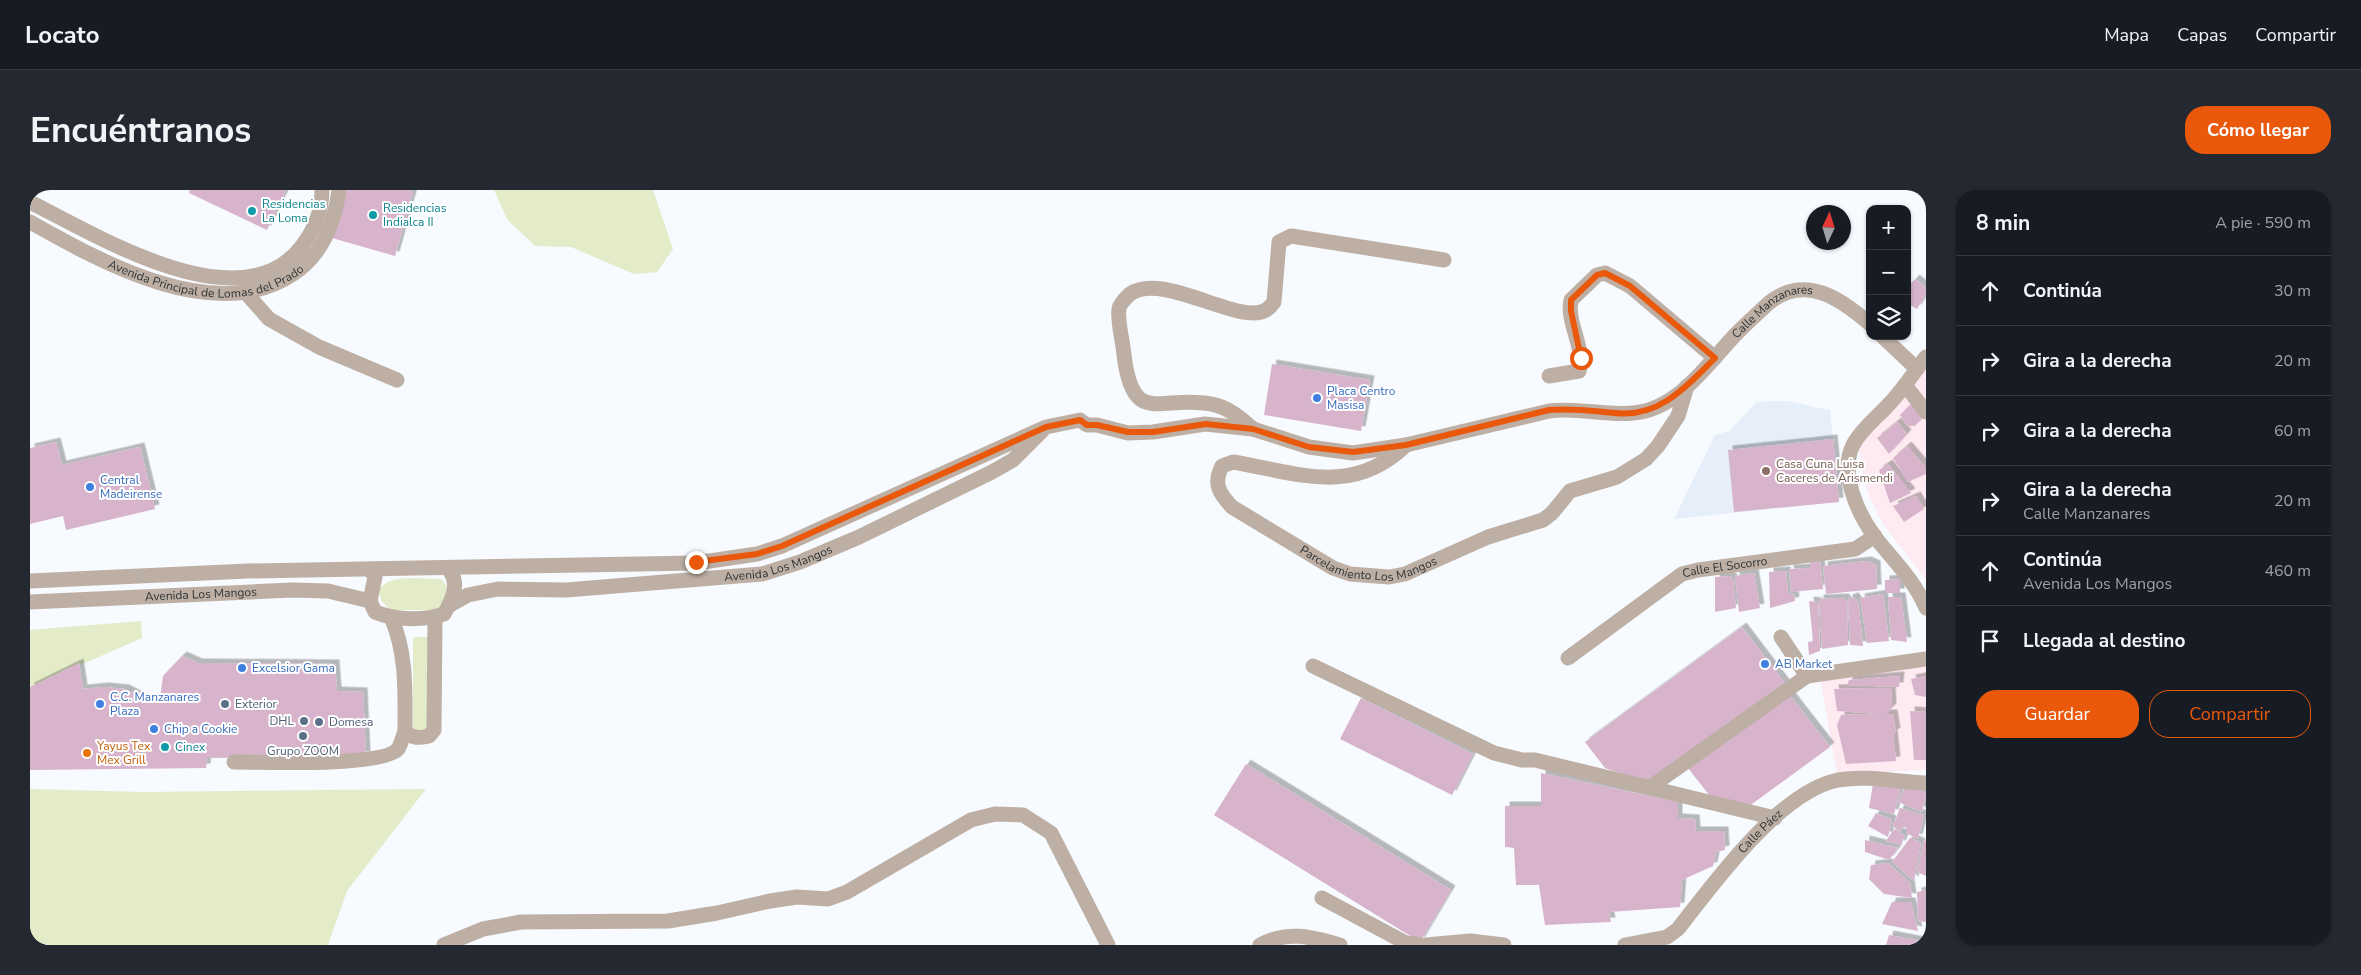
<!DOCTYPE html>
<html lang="es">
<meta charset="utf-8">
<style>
body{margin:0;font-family:"Nunito Sans",sans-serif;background:#242831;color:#f1f3f6}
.controls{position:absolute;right:15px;top:15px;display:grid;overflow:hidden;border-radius:10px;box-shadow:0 1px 4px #0004}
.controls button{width:45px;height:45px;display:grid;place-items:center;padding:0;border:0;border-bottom:1px solid #363941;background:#171b24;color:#f1f3f6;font:25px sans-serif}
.compass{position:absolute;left:1776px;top:15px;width:45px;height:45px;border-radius:50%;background:#171b24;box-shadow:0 1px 4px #0004;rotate:4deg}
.stop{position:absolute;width:15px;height:15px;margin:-11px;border:4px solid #ea580c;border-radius:50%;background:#fff}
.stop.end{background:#ea580c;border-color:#fff;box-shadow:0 1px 5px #0008}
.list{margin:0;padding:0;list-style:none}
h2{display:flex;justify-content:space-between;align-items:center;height:65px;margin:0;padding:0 20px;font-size:21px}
h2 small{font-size:16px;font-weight:400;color:#9ea1a6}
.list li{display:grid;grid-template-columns:32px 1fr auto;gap:15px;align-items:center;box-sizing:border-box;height:70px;padding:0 20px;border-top:1px solid #363941}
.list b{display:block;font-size:19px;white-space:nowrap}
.list p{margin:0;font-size:16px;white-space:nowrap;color:#9ea1a6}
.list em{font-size:16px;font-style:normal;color:#9ea1a6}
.actions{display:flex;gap:10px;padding:15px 20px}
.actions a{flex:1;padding:11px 0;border:1px solid #ea580c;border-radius:20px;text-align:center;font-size:18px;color:#ea580c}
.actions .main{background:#ea580c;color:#fff}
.icon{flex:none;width:28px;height:28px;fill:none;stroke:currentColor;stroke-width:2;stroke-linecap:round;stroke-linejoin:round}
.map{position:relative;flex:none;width:1896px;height:755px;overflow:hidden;border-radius:20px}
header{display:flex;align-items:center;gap:30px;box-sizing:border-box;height:70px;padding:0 25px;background:#171b24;border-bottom:1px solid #363941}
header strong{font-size:24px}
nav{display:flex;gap:28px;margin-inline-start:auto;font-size:18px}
.intro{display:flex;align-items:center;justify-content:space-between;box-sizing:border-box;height:120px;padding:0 30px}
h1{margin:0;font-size:35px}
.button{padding:12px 22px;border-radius:20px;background:#ea580c;color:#fff;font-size:18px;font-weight:700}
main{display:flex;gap:30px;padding:0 30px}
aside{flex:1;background:#171b24;border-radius:20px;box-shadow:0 1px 4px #0004}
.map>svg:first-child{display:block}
.commercial{fill:#feeaf1}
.built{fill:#e6eef9}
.green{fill:#e3ebc9}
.building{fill:#d7b4cb;filter:url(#shadow)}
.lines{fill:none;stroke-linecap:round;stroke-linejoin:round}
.minor{stroke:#bdafa4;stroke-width:15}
.route{stroke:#ea580c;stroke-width:6}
.culture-dot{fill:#0f9aa8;stroke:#fff;stroke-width:2}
.shop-dot{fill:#3f7fe0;stroke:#fff;stroke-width:2}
.education-dot{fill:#8d6e63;stroke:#fff;stroke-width:2}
.service-dot{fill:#5c6f8a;stroke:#fff;stroke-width:2}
.food-dot{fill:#e8710a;stroke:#fff;stroke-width:2}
.labels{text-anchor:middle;stroke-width:4;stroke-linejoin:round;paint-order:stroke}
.culture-label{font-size:12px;fill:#0d838f;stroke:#fff;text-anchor:start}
.street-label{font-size:12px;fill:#303335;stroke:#fff}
.shop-label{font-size:12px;fill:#366cbe;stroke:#fff;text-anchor:start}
.education-label{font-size:12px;fill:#785e54;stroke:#fff;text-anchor:start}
.service-label{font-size:12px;fill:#4e5e75;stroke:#fff;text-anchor:start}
.food-label{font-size:12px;fill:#c56008;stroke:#fff;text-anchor:start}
</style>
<header>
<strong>Locato</strong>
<nav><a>Mapa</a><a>Capas</a><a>Compartir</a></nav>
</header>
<div class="intro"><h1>Encuéntranos</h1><a class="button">Cómo llegar</a></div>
<main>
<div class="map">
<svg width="1896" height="755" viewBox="0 0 1896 755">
<defs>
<filter id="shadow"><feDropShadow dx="4.5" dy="-4.5" stdDeviation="0" flood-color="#0004"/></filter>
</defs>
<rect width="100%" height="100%" fill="#f7fafe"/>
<!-- commercial -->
<path class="commercial" d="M1896 169V390L1853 334 1839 306 1833 287 1829 257Z
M1896 474V580L1807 584 1790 487Z"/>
<!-- built -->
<path class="built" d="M1739 211H1757L1800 220 1809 312 1644 329 1685 245 1699 241 1727 212Z"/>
<!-- green -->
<path class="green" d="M464 0H623L643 59 627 82 604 84 541 57 505 56 477 29Z
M411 389C422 399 416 408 411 420H360L351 410 349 400C359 383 392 389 411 389Z
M111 431 112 448 0 497V440Z
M383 447H401L398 537 396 541H387L383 537Z
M0 599 112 602 396 599 317 701 298 755H0Z"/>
<!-- building -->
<path class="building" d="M160 0H256L237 40 159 3Z
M315 0H377L383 2 365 66 302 48Z
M1885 89 1896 98V104L1887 119 1877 113V98Z
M1242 174 1340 190 1331 241 1234 225Z
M1883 212 1894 226 1885 236H1878L1870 225Z
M1867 232 1877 244 1859 264 1847 248Z
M1803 249 1809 312 1704 322 1698 260Z
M26 252 32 275 110 257 125 319 36 340 33 326 0 334V258Z
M1877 256 1896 278V284L1878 292 1863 268Z
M1858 274 1881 303 1860 313 1849 280Z
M1886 306 1894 319 1874 332 1863 316Z
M1780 369 1790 372 1793 399 1761 402 1759 379 1780 378Z
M1837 371 1846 375 1847 399 1796 404 1793 376Z
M1756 381 1758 403 1764 404 1765 411 1740 418 1739 382Z
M1724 383 1730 418 1709 422 1705 386Z
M1699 386 1703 389 1706 418 1685 422V387Z
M1870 389V403H1855V390Z
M1853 404 1859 451 1837 453 1830 408Z
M1824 407 1828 412 1833 456 1820 455 1818 409Z
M1858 407H1871L1877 452 1861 450Z
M1814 408 1817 411 1818 455 1792 459 1789 409Z
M1779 411 1788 412 1790 461 1779 465 1778 452 1783 451Z
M1712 437 1756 495 1615 592 1575 578 1555 552Z
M152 466 168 473 305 474 307 501 333 502 336 566 177 568 176 578 0 580V497L49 473 53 499 74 497 95 499 114 509 130 508 133 486Z
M1870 486 1869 497 1817 495 1819 490Z
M1896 486V507L1885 505 1881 489Z
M1861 498 1862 518 1855 524H1863L1866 542 1863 544 1866 571 1816 574 1807 535 1811 525 1851 524 1807 521 1804 499Z
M1758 503 1800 557 1718 617 1683 610 1658 578Z
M1331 508 1443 564 1422 605 1310 549Z
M1880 521 1896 522V570H1884Z
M1216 574 1421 700 1390 752 1184 625Z
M1511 583 1648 612V628L1665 629 1666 641H1694L1695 660 1686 662 1683 676 1652 690 1650 717 1579 722 1581 732 1515 735 1509 695H1486L1484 658 1475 657V616H1511Z
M1843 594 1871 597 1864 624 1839 618Z
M1876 595 1896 603 1892 622 1868 612Z
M1870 618 1894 625 1888 649 1876 643V637H1873L1870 642 1863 636Z
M1846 623 1862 630 1858 647 1838 636Z
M1864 639 1875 646 1871 655 1856 651Z
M1880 648 1891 653 1884 691 1862 672Z
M1835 650 1868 658 1859 670 1835 662Z
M1894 650 1896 651V686L1887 682Z
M1858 673 1880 693 1882 708 1854 704 1839 689 1841 675Z
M1896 700V732L1888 731 1887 702Z
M1862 712H1881L1888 741 1852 734Z
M1859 745 1890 751 1888 755H1856Z"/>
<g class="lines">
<!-- minor -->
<g class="minor">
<path d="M0 12C66 45 212 136 272 56 285 39 292 21 292 0"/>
<path id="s1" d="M0 32C71 72 185 136 263 84 291 66 305 33 309 0"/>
<path d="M216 103 239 129 289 157 367 190"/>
<path d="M1852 146 1887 179"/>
<path d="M1896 167C1884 182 1874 198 1861 212 1849 226 1832 238 1823 255 1809 283 1828 324 1845 347 1863 370 1885 391 1896 418"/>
<path d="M1519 186 1549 181C1556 158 1536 133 1541 110L1567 85 1575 83 1600 96 1685 168"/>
<path d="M1875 195 1896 222"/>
<path d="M1223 239C1211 228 1198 217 1181 214 1131 204 1103 239 1094 165 1093 152 1087 130 1089 119 1090 113 1096 108 1100 104 1134 81 1209 136 1236 120 1239 118 1242 115 1244 112L1249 52 1261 46 1414 70"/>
<path id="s2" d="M1376 255C1322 307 1268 283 1203 272L1192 276C1183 294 1189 303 1202 317L1303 378 1320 384 1359 387 1375 384 1458 347 1513 330 1522 323 1540 301 1587 287 1616 269 1628 256 1648 226 1657 196"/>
<path d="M340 379 345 387 340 411 345 422C364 430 394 431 414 424 423 409 431 391 417 378"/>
<path id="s3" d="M0 391 218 381 666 373 727 364 752 356 1016 237 1050 230 1057 235H1067L1098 243 1123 242 1175 234 1223 239 1279 257 1323 263 1376 255 1519 221C1548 217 1575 226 1603 223 1648 220 1678 173 1707 143 1718 132 1729 122 1740 112 1776 84 1811 109 1840 134"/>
<path id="s4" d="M0 412 262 400 298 401 340 411"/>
<path id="s5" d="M420 415 438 405 468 399 536 400 732 384 770 372 829 347 962 282 983 270 1012 241"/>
<path d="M361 427C377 464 375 501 375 541 383 549 389 548 399 546L404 540 405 427"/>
<path d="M1751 447 1777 486 1896 469"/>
<path id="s6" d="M1538 468 1652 384 1668 380 1825 359 1845 346"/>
<path d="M1283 476 1464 563 1492 570H1505L1745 628"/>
<path d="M204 572C231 572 353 577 368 559 371 554 373 546 375 541"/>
<path d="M1619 598 1777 486"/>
<path d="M1292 708 1376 753 1391 755"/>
<path d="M414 755 453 739 491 732 638 731 687 723 740 711 767 707 798 709 817 702 941 630 965 624 993 625 1021 643 1078 755"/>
<path d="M1230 755C1258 740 1282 747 1310 755"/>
<path d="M1396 755 1440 751 1474 755"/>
<path id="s7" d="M1595 755 1637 747 1648 739C1684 693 1749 602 1808 590 1838 585 1867 592 1896 593"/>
</g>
</g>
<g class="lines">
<!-- route -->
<path class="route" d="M666 372 727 364 752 356 1016 237 1050 230 1057 235H1067L1098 242H1123L1176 234 1223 239 1279 257 1323 262 1376 255 1519 220C1542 218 1562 221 1585 223 1629 228 1656 197 1685 168L1600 96 1575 83 1567 85 1541 110V121L1551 168"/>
</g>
<!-- markers -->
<g class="culture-dot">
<circle cx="222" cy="21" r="5"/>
<circle cx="343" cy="25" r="5"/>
<circle cx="135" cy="557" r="5"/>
</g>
<g class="shop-dot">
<circle cx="1287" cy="208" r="5"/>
<circle cx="60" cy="297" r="5"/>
<circle cx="1735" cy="474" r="5"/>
<circle cx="212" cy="478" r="5"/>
<circle cx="70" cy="514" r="5"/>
<circle cx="124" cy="539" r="5"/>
</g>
<circle class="education-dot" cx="1736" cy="281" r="5"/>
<g class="service-dot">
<circle cx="195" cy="514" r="5"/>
<circle cx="274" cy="531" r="5"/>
<circle cx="289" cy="532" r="5"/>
<circle cx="273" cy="546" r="5"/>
</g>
<circle class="food-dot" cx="57" cy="563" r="5"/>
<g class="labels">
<!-- culture labels -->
<g class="culture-label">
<text x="232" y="18">Residencias<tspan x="232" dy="14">La Loma</tspan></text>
<text x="353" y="22">Residencias<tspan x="353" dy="14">Indialca II</tspan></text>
<text x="145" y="561">Cinex</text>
</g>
<!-- street labels -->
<g class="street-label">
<text dy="4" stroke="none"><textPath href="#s1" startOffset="191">Avenida Principal de Lomas del Prado</textPath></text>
<text dy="4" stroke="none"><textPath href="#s3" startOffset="1821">Calle Manzanares</textPath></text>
<text dy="4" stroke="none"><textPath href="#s2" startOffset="394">Parcelamiento Los Mangos</textPath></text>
<text dy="4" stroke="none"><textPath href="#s5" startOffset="334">Avenida Los Mangos</textPath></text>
<text dy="4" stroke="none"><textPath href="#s6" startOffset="185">Calle El Socorro</textPath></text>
<text dy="4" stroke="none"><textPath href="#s4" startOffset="171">Avenida Los Mangos</textPath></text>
<text dy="4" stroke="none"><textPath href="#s7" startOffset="184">Calle Páez</textPath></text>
</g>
<!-- shop labels -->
<g class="shop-label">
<text x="1297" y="205">Placa Centro<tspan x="1297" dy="14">Masisa</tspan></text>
<text x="70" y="294">Central<tspan x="70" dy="14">Madeirense</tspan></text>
<text x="1745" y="478">AB Market</text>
<text x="222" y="482">Excelsior Gama</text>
<text x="80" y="511">C.C. Manzanares<tspan x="80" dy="14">Plaza</tspan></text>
<text x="134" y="543">Chip a Cookie</text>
</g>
<!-- education labels -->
<g class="education-label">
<text x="1746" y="278">Casa Cuna Luisa<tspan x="1746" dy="14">Caceres de Arismendi</tspan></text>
</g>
<!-- service labels -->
<g class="service-label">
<text x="205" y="518">Exterior</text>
<text x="264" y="535" text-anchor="end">DHL</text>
<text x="299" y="536">Domesa</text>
<text x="273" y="565" text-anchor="middle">Grupo ZOOM</text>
</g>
<!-- food labels -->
<g class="food-label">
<text x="67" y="560">Yayus Tex<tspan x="67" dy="14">Mex Grill</tspan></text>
</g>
</g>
</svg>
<div class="controls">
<button>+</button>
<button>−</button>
<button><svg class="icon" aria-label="layers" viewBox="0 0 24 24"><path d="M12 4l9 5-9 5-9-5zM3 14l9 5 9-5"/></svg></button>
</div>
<svg class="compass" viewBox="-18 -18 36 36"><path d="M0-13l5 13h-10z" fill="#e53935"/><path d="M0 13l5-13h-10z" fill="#9ea1a6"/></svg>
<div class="stop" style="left:1551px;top:168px"></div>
<div class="stop end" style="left:666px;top:372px"></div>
</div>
<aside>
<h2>8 min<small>A pie · 590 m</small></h2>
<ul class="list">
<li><svg class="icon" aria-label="ahead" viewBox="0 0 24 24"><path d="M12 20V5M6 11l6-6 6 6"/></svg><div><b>Continúa</b></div><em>30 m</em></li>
<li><svg class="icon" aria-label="right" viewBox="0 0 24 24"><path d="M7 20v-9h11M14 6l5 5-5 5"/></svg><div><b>Gira a la derecha</b></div><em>20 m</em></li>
<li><svg class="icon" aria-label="right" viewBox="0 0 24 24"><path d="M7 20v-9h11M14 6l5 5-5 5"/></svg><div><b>Gira a la derecha</b></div><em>60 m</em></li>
<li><svg class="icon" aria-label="right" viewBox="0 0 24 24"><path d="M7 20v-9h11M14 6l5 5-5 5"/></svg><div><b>Gira a la derecha</b><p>Calle Manzanares</p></div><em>20 m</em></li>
<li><svg class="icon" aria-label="ahead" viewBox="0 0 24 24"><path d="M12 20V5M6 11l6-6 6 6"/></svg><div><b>Continúa</b><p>Avenida Los Mangos</p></div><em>460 m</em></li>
<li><svg class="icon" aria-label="arrive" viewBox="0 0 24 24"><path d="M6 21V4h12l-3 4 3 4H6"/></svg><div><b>Llegada al destino</b></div></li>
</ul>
<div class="actions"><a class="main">Guardar</a><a>Compartir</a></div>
</aside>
</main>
